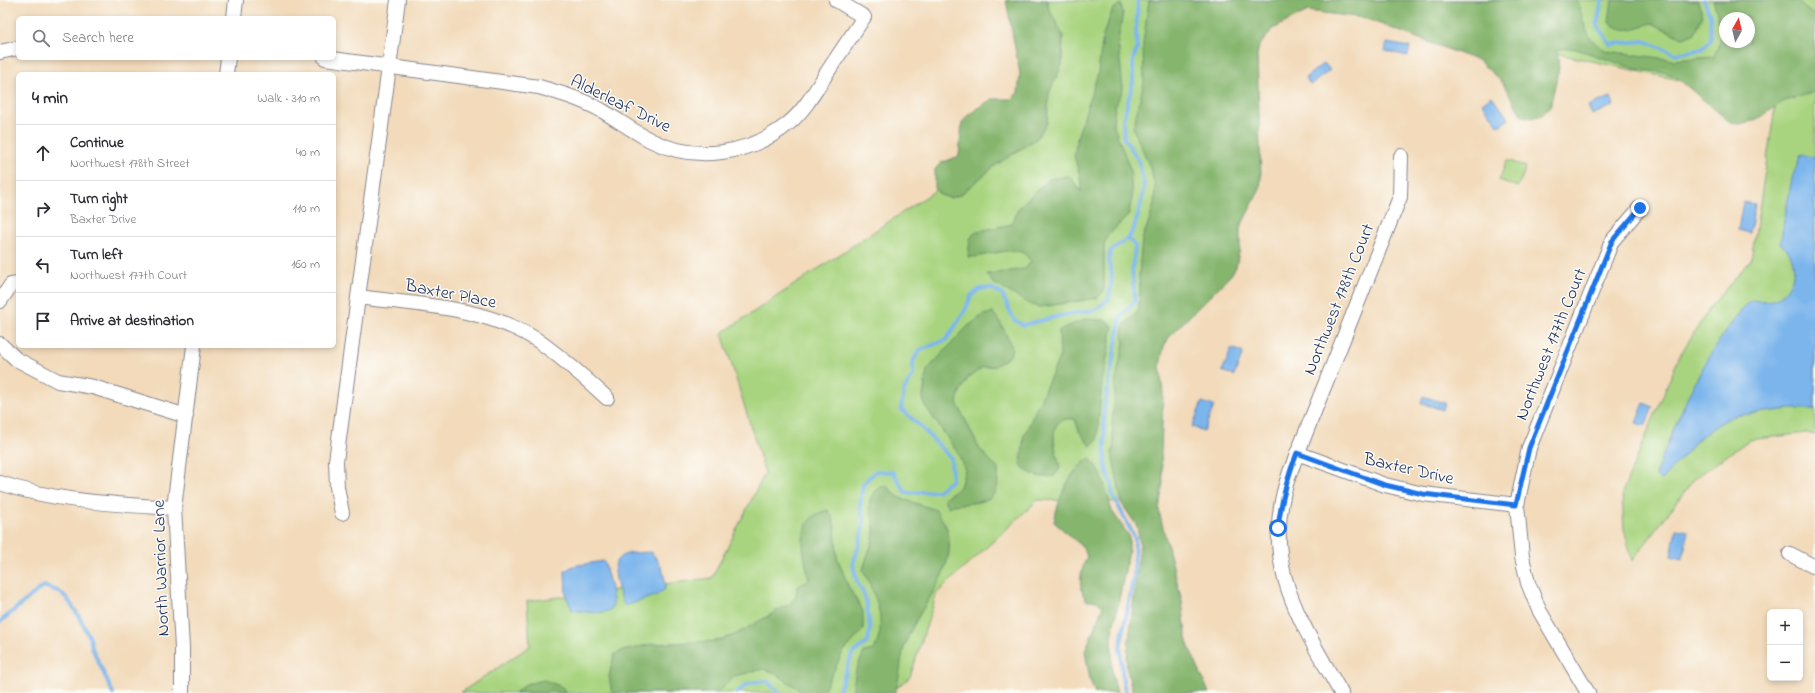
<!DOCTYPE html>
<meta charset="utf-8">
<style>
body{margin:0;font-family:"Indie Flower",sans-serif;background:#f2f2f3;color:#2b2b33}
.controls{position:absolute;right:12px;bottom:12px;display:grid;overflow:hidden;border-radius:6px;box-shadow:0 2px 6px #0003}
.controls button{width:36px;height:36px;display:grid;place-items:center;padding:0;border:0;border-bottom:1px solid #e1e1e2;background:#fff;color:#2b2b33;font:20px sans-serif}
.compass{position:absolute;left:1719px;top:12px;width:36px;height:36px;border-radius:50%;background:#fff;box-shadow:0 2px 6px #0003;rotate:8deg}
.stop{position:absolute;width:12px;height:12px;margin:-9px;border:3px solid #1a73e8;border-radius:50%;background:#fff}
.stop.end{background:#1a73e8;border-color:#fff;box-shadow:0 1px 4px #0008}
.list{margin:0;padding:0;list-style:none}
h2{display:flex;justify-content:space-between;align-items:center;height:52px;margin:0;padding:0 16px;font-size:17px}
h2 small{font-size:13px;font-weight:400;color:#7c7c81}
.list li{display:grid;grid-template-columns:26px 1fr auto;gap:12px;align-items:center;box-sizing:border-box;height:56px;padding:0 16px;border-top:1px solid #e1e1e2}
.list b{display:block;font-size:15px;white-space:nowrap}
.list p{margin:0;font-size:13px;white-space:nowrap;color:#7c7c81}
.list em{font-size:13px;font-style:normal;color:#7c7c81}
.icon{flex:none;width:22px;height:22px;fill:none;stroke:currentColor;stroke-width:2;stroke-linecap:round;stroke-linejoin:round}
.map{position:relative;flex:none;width:1815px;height:693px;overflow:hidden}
.search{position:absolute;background:#fff;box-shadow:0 2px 6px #0003;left:16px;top:16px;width:320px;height:44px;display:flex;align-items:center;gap:10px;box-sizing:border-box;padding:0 14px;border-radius:6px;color:#7c7c81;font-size:15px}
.panel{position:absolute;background:#fff;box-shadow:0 2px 6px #0003;left:16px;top:72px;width:320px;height:276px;border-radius:6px}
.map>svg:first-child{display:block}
.green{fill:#a9d47f;stroke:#62826e;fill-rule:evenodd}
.forest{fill:#86b66e;stroke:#507266;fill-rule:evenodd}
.water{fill:#7cb5ec;stroke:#4c72a5}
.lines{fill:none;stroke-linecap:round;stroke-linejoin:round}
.stream{stroke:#7cb5ec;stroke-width:4}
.minor-casing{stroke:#86848c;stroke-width:16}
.minor{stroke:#fff;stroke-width:14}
.route{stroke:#1a73e8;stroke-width:5}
.labels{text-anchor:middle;stroke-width:3;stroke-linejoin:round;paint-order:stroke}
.street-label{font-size:18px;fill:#1b2f5e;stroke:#fdfcf7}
</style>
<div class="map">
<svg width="1815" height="693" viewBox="0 0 1815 693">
<rect width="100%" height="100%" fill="#fdfcf7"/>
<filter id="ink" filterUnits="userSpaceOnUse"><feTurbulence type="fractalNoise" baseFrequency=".025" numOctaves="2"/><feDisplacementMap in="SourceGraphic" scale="8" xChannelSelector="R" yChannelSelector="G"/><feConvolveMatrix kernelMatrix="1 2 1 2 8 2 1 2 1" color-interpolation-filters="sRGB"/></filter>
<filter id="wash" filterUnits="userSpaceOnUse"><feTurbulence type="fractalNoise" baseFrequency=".012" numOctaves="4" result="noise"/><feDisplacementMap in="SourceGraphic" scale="16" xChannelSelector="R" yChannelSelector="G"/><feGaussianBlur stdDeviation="0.9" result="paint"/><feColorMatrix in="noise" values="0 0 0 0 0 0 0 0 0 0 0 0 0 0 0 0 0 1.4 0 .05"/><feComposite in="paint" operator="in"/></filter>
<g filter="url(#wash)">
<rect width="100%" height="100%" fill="#f2daba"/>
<!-- green -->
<path class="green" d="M1013 0H1239L1124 502 1038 500 937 593 910 677 891 693H460L530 646 527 601 712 578 765 473 722 333 1035 124Z
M1309 0H1815V435L1806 433 1749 440 1695 478 1632 561 1624 529 1622 493 1680 355 1711 306 1751 260 1776 101ZM1725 18H1749V42H1725Z
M1507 160 1526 167 1518 187 1499 180Z"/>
<!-- forest -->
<path class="forest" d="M1006 0H1047L1049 9 1063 35 1062 65 1049 93 1047 123 1036 139 996 165 960 195 950 198 940 195 935 188V169L941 163 959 156 962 123 968 115 992 99H1011L1018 93 1020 74Z
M1149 0H1578C1584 23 1584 39 1607 51L1675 60 1713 57C1725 38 1719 19 1713 0H1798L1802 6 1815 16V92L1782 102 1757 120 1739 124 1730 122 1676 77 1667 73 1636 69 1576 49 1566 48 1557 50 1559 68 1550 107 1542 115 1532 118 1522 116 1502 82 1479 61 1364 18 1308 11 1292 19 1273 29 1259 46 1257 55 1261 178 1260 189 1240 228V248L1236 267 1231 275 1170 336 1164 346 1160 365 1163 394 1161 454 1163 482 1159 510 1161 520 1182 601 1187 642 1209 693H1133L1126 667 1140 544 1137 526 1122 504 1112 453 1114 444 1112 425 1116 379 1124 343 1122 334 1124 325 1138 311 1140 293 1139 275 1142 239 1149 222 1154 204 1155 186 1150 167 1133 128 1144 82 1143 44ZM1725 18H1749V42H1725Z
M1612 0H1697L1703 15 1695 33 1686 37 1678 36 1652 23C1634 28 1624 35 1609 22Z
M1121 4 1123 13 1118 41 1123 90 1115 106 1113 124 1130 169 1132 198 1128 216 1108 235 1104 244V291L1097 298 1041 307 1031 305 992 282 987 274 1025 269 1031 262C1030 260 1027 256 1025 254 1010 245 985 258 968 257L970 239 975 232 1012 224 1019 207 1049 179 1069 176 1081 191 1082 183 1074 156 1077 138 1098 73 1103 35 1113 9Z
M993 313 999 320 1012 347 1010 356 995 366 983 367 968 378 959 394 957 403 979 448 998 469C998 475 998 482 997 488 992 507 963 501 947 507L944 498 960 487 965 470 958 453 925 406 923 397 927 370 967 327 983 315Z
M1086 319 1106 320 1113 326 1102 382 1097 440 1090 446 1079 431 1075 419C1043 415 1056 449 1060 468L1054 476C1041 479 1030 475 1021 465L1024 436 1060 356 1059 330Z
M1090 458 1101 474 1112 511 1129 536V551L1112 634V673L1117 693H1095L1090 680 1085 651 1103 607 1097 601H1087C1076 585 1081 572 1087 556L1083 547 1054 522C1058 499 1069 471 1090 458Z
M885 485 900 498 936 510C939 516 945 522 947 529 960 572 915 608 904 648 900 662 900 678 895 693H851L853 688 856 670 864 652 874 650C888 623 876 596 863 570 866 558 872 546 874 534 876 511 857 500 885 485Z
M828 510 833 518 835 527 837 557 849 588 863 611V630L843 652 825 688 818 693H805L773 672 763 669 735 676 718 693H612L609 676 614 655 622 651 652 644 715 641 735 635 789 604 796 597 797 587 809 580C804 554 792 518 828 510Z
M544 680 562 687 567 693H515L526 684Z"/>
<!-- water -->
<path class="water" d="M1387 43 1410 47 1408 56 1385 51Z
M1324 63 1330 70 1311 85 1305 78Z
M1492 96 1509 119 1499 126 1482 103Z
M1611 97 1614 105 1592 115 1588 106Z
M1801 154 1815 158V409H1790L1733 416 1717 425 1697 440 1662 480 1655 475C1680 412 1704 351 1751 300 1761 301 1773 303 1781 295 1798 282 1798 254 1780 244L1792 178Z
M1743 202 1755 204 1750 233 1738 230Z
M1232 348 1243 353 1234 376 1222 371Z
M1423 396 1445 403 1443 410 1421 403Z
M1202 402 1214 406 1204 431 1192 427Z
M1644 403 1653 407 1645 426 1636 423Z
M1676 529 1688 531 1683 559 1671 556Z
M651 552C661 563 666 574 665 589L655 596 625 606C620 598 610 566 618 559 625 551 642 553 651 552Z
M603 561 605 563C613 605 628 619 572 610L566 595 565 571 573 566Z"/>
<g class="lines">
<!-- stream -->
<path class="stream" d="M1602 0 1597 24 1610 44 1645 41 1676 54 1702 49 1711 39 1710 15 1704 0
M0 622 43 586 58 591 67 598 78 615 90 638 92 648 113 693
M736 693 749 683 767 681 780 693
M838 693 852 654 868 642 870 629 867 605 864 594 857 582 853 564 859 546 864 521 860 506 863 484 876 471 893 472 906 493 938 491 952 480 951 458 919 425 901 409 904 391 913 375V361L920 350 946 340 965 311 971 296 980 289 991 288 1002 294 1014 320 1023 325 1059 316 1095 310 1109 299 1112 275 1109 261 1110 251 1128 238 1133 231 1140 209 1144 186 1139 161 1124 138 1123 120 1133 82V60L1137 49 1136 31 1138 0
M1126 693 1123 682 1120 647 1134 576 1135 538 1112 494V484L1107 473 1105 460 1104 410 1121 316 1135 301 1132 270 1135 246 1128 238"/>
</g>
</g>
<g filter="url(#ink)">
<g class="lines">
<!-- minor casing -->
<g class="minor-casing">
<path id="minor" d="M234 18 236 0
M0 52 18 48
M325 58 539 87C560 93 581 99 601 110 618 120 633 131 650 140 695 163 750 155 789 123 806 109 818 86 830 68 841 51 853 34 864 17L836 0
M226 74 228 58
M358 297C418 305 484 306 537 340 562 357 585 378 607 398
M0 301 11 285 18 284
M0 344 16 359 58 381 93 387 186 416
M1297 453 1385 485 1423 494 1517 505
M0 483C56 502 116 504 174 508
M342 513 337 487 336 461 398 0
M1790 554 1815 567
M182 693V648L174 508 194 346
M1341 693C1299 618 1258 561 1290 472L1400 197 1401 156
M1588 693 1539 610 1528 583 1522 557 1517 505 1529 448 1612 241 1640 208"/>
</g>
<!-- minor -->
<use href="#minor" class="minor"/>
</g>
</g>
<g class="lines" filter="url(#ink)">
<!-- route -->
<path class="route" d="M1278 528C1281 501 1287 478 1297 453L1385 485 1423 494 1516 505 1529 448 1612 241 1640 208"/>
</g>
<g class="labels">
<!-- street labels -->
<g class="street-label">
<text transform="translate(621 103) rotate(26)" y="6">Alderleaf Drive</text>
<text transform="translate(451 293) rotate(11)" y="6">Baxter Place</text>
<text transform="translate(1338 299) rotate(-68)" y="6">Northwest 178th Court</text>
<text transform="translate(1550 344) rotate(-68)" y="6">Northwest 177th Court</text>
<text transform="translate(1409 468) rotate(13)" y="6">Baxter Drive</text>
<text transform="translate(160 568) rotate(-92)" y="6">North Warrior Lane</text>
</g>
</g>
</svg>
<div class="controls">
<button>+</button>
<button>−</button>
</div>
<svg class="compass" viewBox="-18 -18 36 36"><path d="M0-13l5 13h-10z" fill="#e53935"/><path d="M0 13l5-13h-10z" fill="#7c7c81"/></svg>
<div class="stop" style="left:1278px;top:528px"></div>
<div class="stop end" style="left:1640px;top:208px"></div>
<div class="search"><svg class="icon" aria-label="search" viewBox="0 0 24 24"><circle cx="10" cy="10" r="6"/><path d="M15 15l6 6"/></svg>Search here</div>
<section class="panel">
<h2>4 min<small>Walk · 310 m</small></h2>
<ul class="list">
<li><svg class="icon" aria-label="ahead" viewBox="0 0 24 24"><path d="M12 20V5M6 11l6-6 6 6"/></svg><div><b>Continue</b><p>Northwest 178th Street</p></div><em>40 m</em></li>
<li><svg class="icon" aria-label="right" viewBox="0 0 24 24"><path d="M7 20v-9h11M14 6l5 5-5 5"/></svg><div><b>Turn right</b><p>Baxter Drive</p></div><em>110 m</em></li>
<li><svg class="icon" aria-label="left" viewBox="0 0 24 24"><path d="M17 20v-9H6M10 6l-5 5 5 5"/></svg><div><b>Turn left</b><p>Northwest 177th Court</p></div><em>160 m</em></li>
<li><svg class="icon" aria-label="arrive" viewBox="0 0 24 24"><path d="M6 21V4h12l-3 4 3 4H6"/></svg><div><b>Arrive at destination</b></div></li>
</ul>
</section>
</div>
